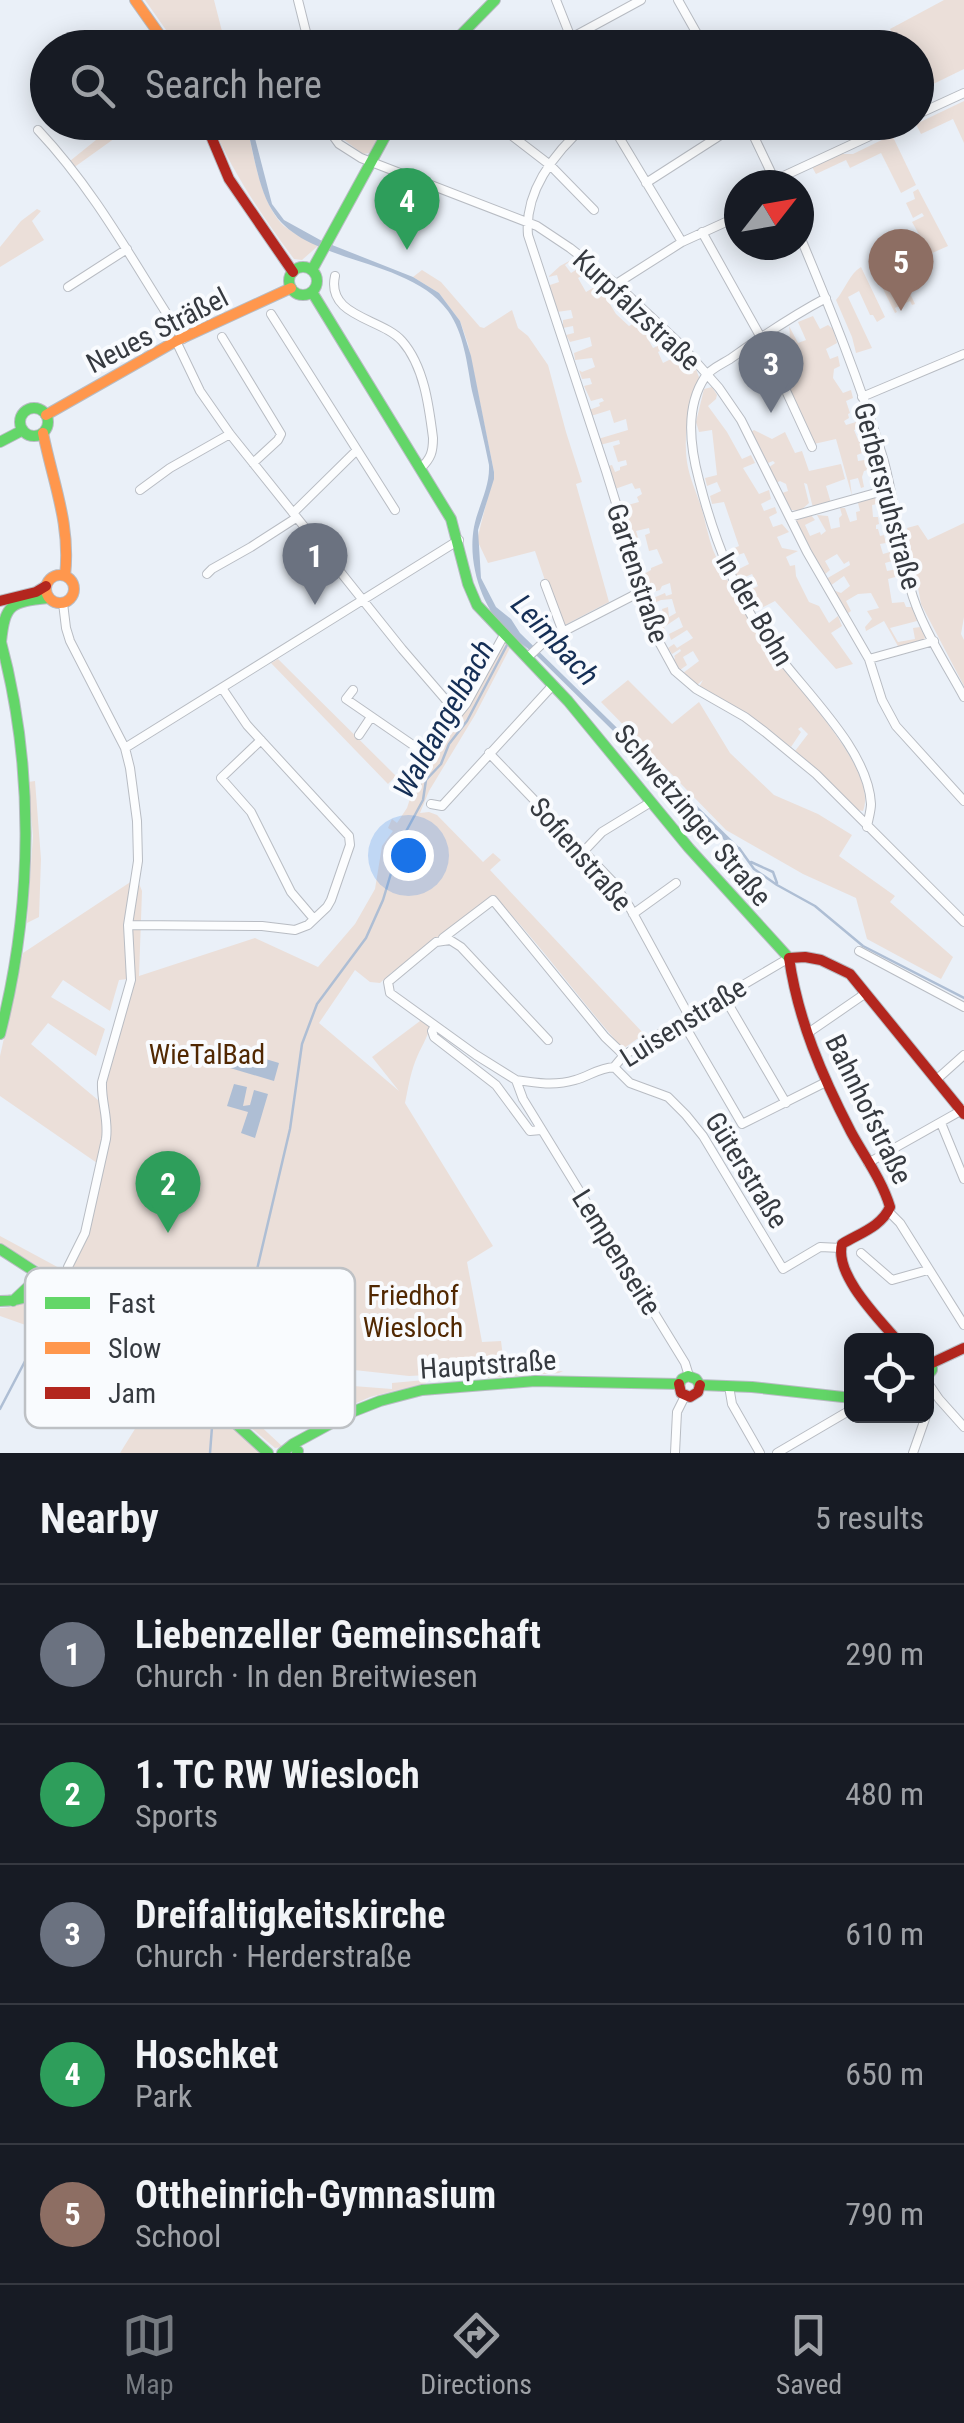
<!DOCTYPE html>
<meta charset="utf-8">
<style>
body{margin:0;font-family:"Roboto Condensed",sans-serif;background:#242831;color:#f1f3f6}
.controls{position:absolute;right:30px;bottom:30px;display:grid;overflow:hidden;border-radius:15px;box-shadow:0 5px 25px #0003}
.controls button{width:90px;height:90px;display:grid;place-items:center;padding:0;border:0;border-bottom:2px solid #363941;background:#171b24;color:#f1f3f6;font:50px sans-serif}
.compass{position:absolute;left:724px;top:170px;width:90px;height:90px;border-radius:50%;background:#171b24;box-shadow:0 5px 25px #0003;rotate:59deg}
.you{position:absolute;left:408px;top:855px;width:35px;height:35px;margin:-25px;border:8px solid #fff;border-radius:50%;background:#1a73e8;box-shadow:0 0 0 15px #1a73e833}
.badge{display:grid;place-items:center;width:65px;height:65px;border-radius:50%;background:#757a80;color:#fff;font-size:32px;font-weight:700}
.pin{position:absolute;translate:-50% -82px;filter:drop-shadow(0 2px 5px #0008)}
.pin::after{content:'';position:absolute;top:52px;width:35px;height:30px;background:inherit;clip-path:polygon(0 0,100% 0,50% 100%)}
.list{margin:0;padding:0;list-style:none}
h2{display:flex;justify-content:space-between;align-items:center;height:130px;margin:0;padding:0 40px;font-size:42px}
h2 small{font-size:32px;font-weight:400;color:#9ea1a6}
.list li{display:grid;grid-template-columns:65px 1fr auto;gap:30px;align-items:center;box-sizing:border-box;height:140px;padding:0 40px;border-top:2px solid #363941}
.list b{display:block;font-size:38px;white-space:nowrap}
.list p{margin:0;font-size:32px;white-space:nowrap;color:#9ea1a6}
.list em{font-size:32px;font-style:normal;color:#9ea1a6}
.icon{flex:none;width:55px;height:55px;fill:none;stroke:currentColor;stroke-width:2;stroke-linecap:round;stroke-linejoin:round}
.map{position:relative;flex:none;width:964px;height:1453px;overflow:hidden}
.search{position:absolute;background:#171b24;box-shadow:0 5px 25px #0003;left:30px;right:30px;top:30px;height:110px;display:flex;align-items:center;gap:25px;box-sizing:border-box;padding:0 35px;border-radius:55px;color:#9ea1a6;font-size:38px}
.sheet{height:830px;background:#171b24}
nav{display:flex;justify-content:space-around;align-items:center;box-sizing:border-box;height:140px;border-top:2px solid #363941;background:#171b24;font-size:28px;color:#9ea1a6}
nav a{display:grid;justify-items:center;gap:5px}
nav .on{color:#757a80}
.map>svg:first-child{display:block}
.green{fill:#ebdfd9;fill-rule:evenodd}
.water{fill:#aebed4}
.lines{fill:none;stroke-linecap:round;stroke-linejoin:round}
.stream{stroke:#aebed4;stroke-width:2.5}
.street-casing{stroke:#b8bcc3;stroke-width:10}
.fast-casing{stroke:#b8bcc3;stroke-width:12}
.slow-casing{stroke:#b8bcc3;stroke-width:12}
.jam-casing{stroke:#b8bcc3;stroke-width:12}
.street{stroke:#fcfdfe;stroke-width:8}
.fast{stroke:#63d668;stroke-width:10}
.slow{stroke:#ff974d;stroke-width:10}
.jam{stroke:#b3261e;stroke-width:10}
.labels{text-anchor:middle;stroke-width:8;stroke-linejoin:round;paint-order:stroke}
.street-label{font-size:28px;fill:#363a40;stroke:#f9fbfe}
.park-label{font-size:28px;fill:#512802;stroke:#f9fbfe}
.water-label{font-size:30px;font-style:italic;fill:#142e55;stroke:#f9fbfe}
.key{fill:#f9fbfe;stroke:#bec1c5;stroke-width:2.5}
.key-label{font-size:28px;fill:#363a40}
</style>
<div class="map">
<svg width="964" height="1453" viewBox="0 0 964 1453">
<rect width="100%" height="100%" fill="#eaf0f8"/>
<!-- green -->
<path class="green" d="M145 0H214L226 47H178Z
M944 0H964V69L923 89 917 77 916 48 900 47 890 29Z
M964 101V143L953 119 921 134 916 124Z
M117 123H136L69 171 65 165Z
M212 123H246C254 154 260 203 284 226 294 234 307 239 319 245L302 260 294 259C263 217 231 171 212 123Z
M378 123H387L369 153 363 154 339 136Z
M892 135 916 185 901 193 881 153 850 168 846 160 816 174 812 167 840 154H853Z
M918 189 948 246 930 254 912 222 924 216 922 213 913 218 906 203 915 199 913 192Z
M37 209 41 211 32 221 44 240 0 267V247L21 221Z
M573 259 565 265 571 273 579 268 589 271 578 278 586 292 598 285 618 294 608 301 616 314 629 326 640 320 647 322 639 328 643 335 652 330 656 334 648 339 653 348 662 344 669 346 658 352 663 363 681 354 696 369 700 380C689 405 683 434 687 462 689 476 696 492 701 506 705 520 708 536 713 550 727 582 746 615 765 644 788 680 880 769 863 811L858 810 795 751 808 734 801 727 798 729 801 732 791 747 746 714 699 687 703 680 697 685 683 673 699 661 693 651 683 657 687 665 680 670 673 660 675 658 674 656 681 651 680 649 672 654 668 648 674 644 677 648 693 638 687 630 671 640 669 634 683 627 679 617 664 627 667 635 661 639 655 624 661 621 659 616 663 613 662 609 668 607 669 617 676 613 672 599 661 600 654 603 657 615 653 617 646 601 665 593 666 596 672 594 670 583 662 586 660 590 645 594 642 575 651 570V568L663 563 657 549 649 551 645 535 650 533 649 528 636 531 640 544 633 546 620 507 639 502 637 497 642 494 640 488 635 489 632 483 615 489 608 466 612 465 615 472 620 470V467L627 465 626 460 618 462 613 446 620 444 619 440 600 445 598 439 628 430 626 419 614 423 610 410 591 416 589 410 600 406 599 403 604 401 602 398 591 401 584 386 592 384 590 378 582 379 579 370 582 372 595 367 592 358 575 360 574 353 592 346 590 337 570 342 566 335 574 333 573 326 563 328V320L573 318 571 310 557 312 547 286 559 282 557 275 548 277 560 266Z
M861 267 885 317 877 322 873 315H870L859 291 848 297 872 348 856 353 852 337 836 300C845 290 849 274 861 267Z
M422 270 441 282 480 327 484 328 512 310 518 328 528 336 548 365 566 432 582 482 576 484 609 602 561 627 535 551 488 563 477 540 494 472 468 344 460 321 439 293 413 277Z
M899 271 915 304 912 305 910 301 895 308 897 312 895 313 879 281Z
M813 316 820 329 828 325 833 329 837 343 826 349 830 359 838 356 840 366 834 369 833 378 843 393 851 390 853 398 846 401 850 413 848 414 849 418 844 421 846 425 856 422 854 417 863 414V426L854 430 859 442 868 439 873 454 870 455 868 444 863 445 862 453 857 455 858 461 877 458 879 467 864 471 862 477 864 487 861 488 858 478 850 480 852 496 836 439 814 444 767 341 774 337 777 348C790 342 791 340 789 326L798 343 806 340 798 322Z
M712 387 717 395 716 399 708 406 727 432 742 459 751 455 755 463 743 468 759 494 769 490 771 499 761 504 764 511 775 507 777 513 769 517 773 527 782 524 789 532 777 537 782 548 798 551 786 557 790 566 795 565 796 576 809 602 819 606 829 623 838 616 842 626 831 633 853 664 836 669 775 601 754 612 744 593 758 586 752 574 741 579 735 575 737 570 749 564 744 553 731 557 730 550 739 546 724 502 712 504 710 496 721 491 717 482 707 486 705 478 717 475 712 430 699 432 696 422 704 389Z
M754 430 772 439 785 432 795 453 802 451 809 471 841 464 845 479 826 486 831 503 813 508 807 484 804 483 809 503 800 511 791 510 782 493 788 491 786 484 780 481 776 483 768 468 775 463 773 461 768 463 751 432Z
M875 497 877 504 872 505 873 517H878L879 524 876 525V529H878L880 536 884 535 886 543 880 544 883 554 890 552 892 561 885 563 887 571 897 569 899 576 888 579 892 603 904 602 906 607H912L917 621 890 628 898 642 915 639 913 628 920 627 925 637 924 641 899 648 884 621 859 635 866 631 865 627 872 619 867 611 879 608 871 593 858 594 846 601 851 611 847 614 833 590 841 593 850 586 844 576 830 586 826 579 850 565 849 561 844 564 837 554 825 561 830 570 824 575 795 521 811 515 815 520 805 525 810 536 820 532 821 535 826 531 817 515 828 516 831 529 840 527 839 518 842 515 840 508H845L850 522 857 520 856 512 860 511 858 503Z
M964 523V617L961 634 964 640V686L921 604 907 528 918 525 928 540Z
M506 643 510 648 475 715 429 791 420 813 429 812 437 815 483 862 493 853 501 860 490 870 644 1034 623 1049C579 999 541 945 495 897L391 973 380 983 370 982 355 970 319 1023 399 1091 372 1057 424 1018 431 1023C428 1038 420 1048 415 1062 410 1075 408 1089 405 1103L493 1246 467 1262 482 1342 501 1341 505 1373 563 1371 559 1373 488 1378 486 1372 409 1376 336 1368 334 1381 340 1379V1385L392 1389V1383L425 1380 426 1383 370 1397 343 1409C336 1398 329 1385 318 1378 298 1365 256 1368 232 1368L225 1393 283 1447 275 1448 138 1333 64 1282 0 1243V1236L63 1270 84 1224 97 1163 0 1096V1056L23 953 132 881H138L142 891 139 976 255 938 318 967 355 924 375 889 382 846 393 831 388 828 392 819 397 823 407 808 420 768 458 714 465 712 492 663ZM127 979 99 1082 98 1100 31 1044 48 1023 96 1056 105 1029 51 997 63 980 110 1011 119 980Z
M278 659 396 776 388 784 271 663Z
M628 680 672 724 699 702 730 753 774 795 818 814 852 835 839 856 895 896 890 902 953 957 941 979 867 939 856 898 803 874 726 830 601 702Z
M35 781 41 859 39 917 27 923 33 836 28 782Z
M50 1288 118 1331 202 1399 260 1453H120L166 1379 57 1300 51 1298 34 1328 0 1316V1308C24 1307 30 1298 50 1288Z"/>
<!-- water -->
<path class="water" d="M246 123H251L272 204 284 220 322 241 413 277 439 293 460 321 471 356 494 472V479L478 530 481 578 496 607 511 619 520 633 741 849 725 841 537 656C529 649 520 643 512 636 483 612 467 565 474 527 478 506 490 488 489 465 484 440 478 415 472 391 467 364 464 333 448 311 408 256 304 265 272 210 258 188 253 149 246 123Z
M235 1050 279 1063 274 1081 230 1068Z
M234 1084 247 1087 243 1106 250 1105 254 1090 268 1094 255 1138 241 1133 248 1112 227 1106Z"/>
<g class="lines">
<!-- stream -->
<path class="stream" d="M739 848 754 869 777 885 815 906 863 946 964 998
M751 862 773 872 777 883
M224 1358 232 1325 243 1308 255 1278 290 1129 302 1044 317 1004 366 938 383 900 392 870 398 859 403 837 423 800 426 780 441 764 449 744 467 721 507 645
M217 1389 222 1366
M0 1409 55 1304
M210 1453 212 1427"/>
<!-- street casing -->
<g class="street-casing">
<path id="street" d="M298 0 310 48
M556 0 575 48
M678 0 705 48
M558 48 571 38 641 0
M916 115 964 93
M323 122 339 144 361 158 537 226 570 248 616 284 681 345 719 388 741 420 807 552 869 659 934 641
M494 122 550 165 594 210
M589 122C557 150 524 189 528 235L606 471 634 561 640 592 652 629 675 671 696 689 745 717 765 732 816 774 964 922
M610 122 682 242
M747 122 777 185
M38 130C98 194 135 266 183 339
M277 132 319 122
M775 180 900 122
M646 183 741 122
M702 232 764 343 812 447
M799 234C830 308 860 382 883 458 895 500 898 545 910 587 920 625 945 662 964 697
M335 276C326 317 382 318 402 341 424 366 429 406 433 438 433 452 431 458 421 468
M616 284 682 242 739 216
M68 287 127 249
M826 298C792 316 761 337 730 359 722 364 710 369 705 377 685 407 690 446 699 480 712 532 730 580 758 627 789 679 868 743 871 804 871 811 868 820 867 827
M271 314 395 510
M222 337 281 434 278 440 253 463
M176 341 200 391 230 434 402 649 458 714
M862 397 964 354
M140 490 170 468 230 434
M293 513 357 450
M790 517 890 489
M207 574 212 569 251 547 296 518
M545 584 563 632
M63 603 66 628 70 641 125 748 130 768 137 821 138 861 128 925 131 980 102 1082C101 1102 109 1119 106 1139L85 1233 68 1267 67 1275 73 1282 106 1306 156 1339 169 1345 217 1361 307 1379 321 1390 338 1419
M527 658 545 641 640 592
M869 659 882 700 896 726 964 801
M353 690 346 699 426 754
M359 735 371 717
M261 740 221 778 251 812 291 892 314 919
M125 748 459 540
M489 753 612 881 629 906 689 1016
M415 788 426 754 466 704 504 635
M431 804 442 806 553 685
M584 851 602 832 651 802
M633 914 676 883
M128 925 262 926 295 930 308 925 327 907 331 900 350 845 349 836 247 725 222 688
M443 938 493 900 605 1037 624 1055
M859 951 964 1007
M723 995 786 1103
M682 1021 742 1124 826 1082
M435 1026 432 1031 434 1037 496 1085 530 1131 541 1130
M808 1033 866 993
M548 1040 461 947 450 940 436 942 388 982 390 993 476 1055 516 1080 523 1099 685 1363 689 1376
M614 1067 630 1083 668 1097 686 1115 703 1136 783 1269 820 1247 841 1248
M516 1080C536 1083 555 1086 575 1080 589 1076 599 1068 614 1067L624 1055 789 958
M936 1080 964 1055
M941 1123 964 1179
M868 1163 964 1109
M890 1213 900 1223 964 1325
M861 1253 892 1280 928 1270
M926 1380 939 1399 964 1427
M729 1386 732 1404 760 1453
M675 1453 677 1412 685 1396
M777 1453 847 1412 852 1406
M913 1453 926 1416"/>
</g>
<!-- fast casing -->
<g class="fast-casing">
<path id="fast" d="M448 48 495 0
M289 281a14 14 0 1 1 28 0a14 14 0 1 1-28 0Z
M312 270 393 122
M312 292 451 519 468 584 477 605 568 701 689 848 789 958
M20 422a14 14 0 1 1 28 0a14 14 0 1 1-28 0Z
M0 442 23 430
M0 638C35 767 33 905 0 1034
M1 642C5 603 11 602 49 598
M0 1249 125 1330 202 1393 268 1453
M0 1301C20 1301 36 1297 47 1279
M13 1301 31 1284 46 1279
M926 1377 932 1370V1363
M282 1453 293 1444 352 1412 380 1401 422 1390 535 1381 679 1384 682 1379 688 1376 696 1379 700 1385 752 1387 852 1398
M297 1453 298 1451"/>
</g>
<!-- slow casing -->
<g class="slow-casing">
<path id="slow" d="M135 0 169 48
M46 415 176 341 291 288
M43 433C53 483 71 524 65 576
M46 589a14 14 0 1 1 28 0a14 14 0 1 1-28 0Z"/>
</g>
<!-- jam casing -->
<g class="jam-casing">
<path id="jam" d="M205 122 229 179 293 272
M0 601 36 592 46 586
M789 958C798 1020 822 1076 851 1132 864 1156 882 1180 890 1207 881 1227 860 1233 842 1244 834 1274 878 1318 897 1340
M789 958 805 957 821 960 850 974 964 1114
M932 1363 964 1348
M679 1384 681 1393 690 1397 698 1392 700 1385"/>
</g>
<!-- street -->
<use href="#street" class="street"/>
<!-- fast -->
<use href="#fast" class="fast"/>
<!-- slow -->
<use href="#slow" class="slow"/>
<!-- jam -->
<use href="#jam" class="jam"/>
</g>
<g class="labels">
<!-- street labels -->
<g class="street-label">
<text transform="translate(637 310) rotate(43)" y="10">Kurpfalzstraße</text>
<text transform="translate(157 330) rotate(-27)" y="10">Neues Sträßel</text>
<text transform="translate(888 496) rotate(75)" y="10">Gerbersruhstraße</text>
<text transform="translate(638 573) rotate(72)" y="10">Gartenstraße</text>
<text transform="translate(755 609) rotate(60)" y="10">In der Bohn</text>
<text transform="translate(693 815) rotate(50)" y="10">Schwetzinger Straße</text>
<text transform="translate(581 854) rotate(49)" y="10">Sofienstraße</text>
<text transform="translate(683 1022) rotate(-32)" y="10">Luisenstraße</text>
<text transform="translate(869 1109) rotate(64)" y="10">Bahnhofstraße</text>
<text transform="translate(747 1170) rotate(58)" y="10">Güterstraße</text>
<text transform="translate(617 1252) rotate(58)" y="10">Lempenseite</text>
<text transform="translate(488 1364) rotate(-4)" y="10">Hauptstraße</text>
</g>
<!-- park labels -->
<g class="park-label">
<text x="207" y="1064">WieTalBad</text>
<text x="413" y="1305">Friedhof<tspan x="413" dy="32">Wiesloch</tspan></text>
</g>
<!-- water labels -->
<g class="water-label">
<text transform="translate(555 640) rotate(47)" y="10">Leimbach</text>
<text transform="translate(444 719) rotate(-61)" y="10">Waldangelbach</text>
</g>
</g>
<!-- legend -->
<rect x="25" y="1268" width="330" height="160" rx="15" class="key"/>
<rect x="45" y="1297" width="45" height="12" fill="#63d668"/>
<rect x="45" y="1342" width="45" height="12" fill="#ff974d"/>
<rect x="45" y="1387" width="45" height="12" fill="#b3261e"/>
<g class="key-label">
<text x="108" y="1313">Fast</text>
<text x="108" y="1358">Slow</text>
<text x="108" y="1403">Jam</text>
</g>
</svg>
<div class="controls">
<button><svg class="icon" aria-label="locate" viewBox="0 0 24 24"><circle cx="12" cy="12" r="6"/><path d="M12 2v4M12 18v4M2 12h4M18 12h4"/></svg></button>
</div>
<svg class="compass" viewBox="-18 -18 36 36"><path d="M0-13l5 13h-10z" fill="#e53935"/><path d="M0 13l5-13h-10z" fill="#9ea1a6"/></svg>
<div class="you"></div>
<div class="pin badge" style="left:315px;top:605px;background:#6b7280">1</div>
<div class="pin badge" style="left:168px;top:1233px;background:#2e9e5b">2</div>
<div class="pin badge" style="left:771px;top:413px;background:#6b7280">3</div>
<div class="pin badge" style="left:407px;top:250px;background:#2e9e5b">4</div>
<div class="pin badge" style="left:901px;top:311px;background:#8d6e63">5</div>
<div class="search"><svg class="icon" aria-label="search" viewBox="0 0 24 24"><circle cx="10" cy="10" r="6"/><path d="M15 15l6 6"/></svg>Search here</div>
</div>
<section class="sheet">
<h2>Nearby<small>5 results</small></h2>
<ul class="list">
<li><span class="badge" style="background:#6b7280">1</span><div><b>Liebenzeller Gemeinschaft</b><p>Church · In den Breitwiesen</p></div><em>290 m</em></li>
<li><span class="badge" style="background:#2e9e5b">2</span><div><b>1. TC RW Wiesloch</b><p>Sports</p></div><em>480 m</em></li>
<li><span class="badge" style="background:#6b7280">3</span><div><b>Dreifaltigkeitskirche</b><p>Church · Herderstraße</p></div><em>610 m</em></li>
<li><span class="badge" style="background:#2e9e5b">4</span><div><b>Hoschket</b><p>Park</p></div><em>650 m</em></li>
<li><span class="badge" style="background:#8d6e63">5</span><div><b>Ottheinrich-Gymnasium</b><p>School</p></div><em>790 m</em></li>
</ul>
</section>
<nav>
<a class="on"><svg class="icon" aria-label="map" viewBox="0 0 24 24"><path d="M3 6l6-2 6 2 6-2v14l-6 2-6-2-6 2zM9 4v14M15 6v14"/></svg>Map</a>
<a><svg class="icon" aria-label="directions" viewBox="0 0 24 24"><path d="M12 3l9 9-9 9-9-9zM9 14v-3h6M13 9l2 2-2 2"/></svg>Directions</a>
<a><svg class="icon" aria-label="saved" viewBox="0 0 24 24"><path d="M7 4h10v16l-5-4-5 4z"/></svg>Saved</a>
</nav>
